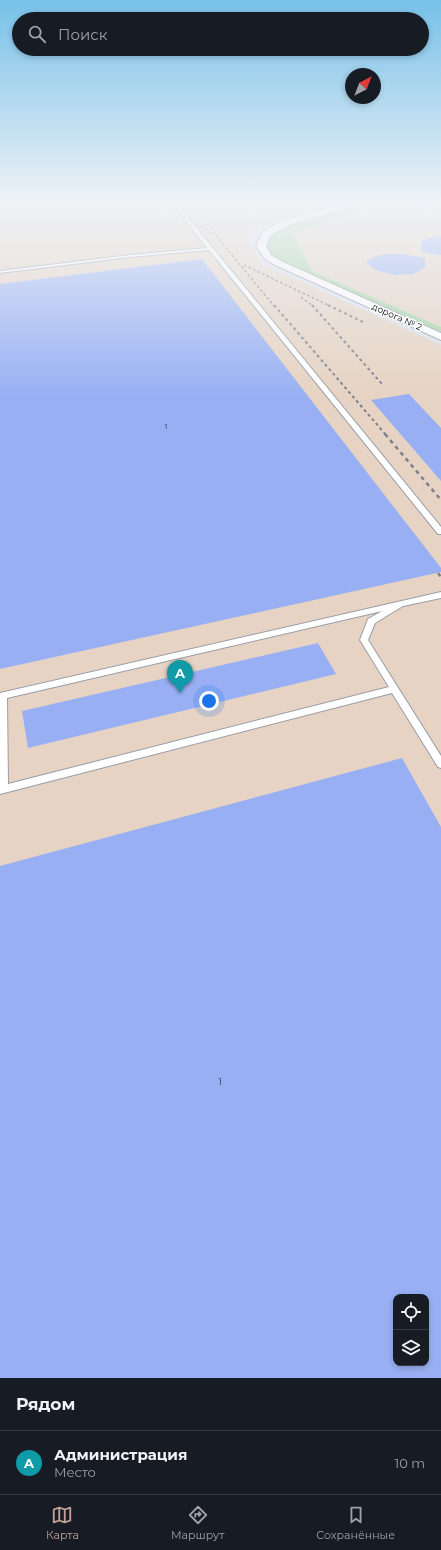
<!DOCTYPE html>
<html lang="ru">
<meta charset="utf-8">
<style>
body{margin:0;font-family:Montserrat,sans-serif;background:#20242c;color:#f1f3f6}
.controls{position:absolute;right:12px;bottom:12px;display:grid;overflow:hidden;border-radius:8px;box-shadow:0 2px 6px #0003}
.controls button{width:36px;height:36px;display:grid;place-items:center;padding:0;border:0;border-bottom:1px solid #363941;background:#171b24;color:#f1f3f6;font:20px sans-serif}
.compass{position:absolute;left:345px;top:68px;width:36px;height:36px;border-radius:50%;background:#171b24;box-shadow:0 2px 6px #0003;rotate:42deg}
.you{position:absolute;left:209px;top:701px;width:14px;height:14px;margin:-10px;border:3px solid #fff;border-radius:50%;background:#1a73e8;box-shadow:0 0 0 6px #1a73e833}
.badge{display:grid;place-items:center;width:26px;height:26px;border-radius:50%;background:#c3a397;color:#fff;font-size:13px;font-weight:700}
.pin{position:absolute;translate:-50% -33px;filter:drop-shadow(0 1px 2px #0008)}
.pin::after{content:'';position:absolute;top:21px;width:14px;height:12px;background:inherit;clip-path:polygon(0 0,100% 0,50% 100%)}
.list{margin:0;padding:0;list-style:none}
h2{display:flex;justify-content:space-between;align-items:center;height:52px;margin:0;padding:0 16px;font-size:17px}
h2 small{font-size:13px;font-weight:400;color:#9ea1a6}
.list li{display:grid;grid-template-columns:26px 1fr auto;gap:12px;align-items:center;box-sizing:border-box;height:64px;padding:0 16px;border-top:1px solid #363941}
.list b{display:block;font-size:15px;white-space:nowrap}
.list p{margin:0;font-size:13px;white-space:nowrap;color:#9ea1a6}
.list em{font-size:13px;font-style:normal;color:#9ea1a6}
.icon{flex:none;width:22px;height:22px;fill:none;stroke:currentColor;stroke-width:2;stroke-linecap:round;stroke-linejoin:round}
.map{position:relative;flex:none;width:441px;height:1378px;overflow:hidden}
.search{position:absolute;background:#171b24;box-shadow:0 2px 6px #0003;left:12px;right:12px;top:12px;height:44px;display:flex;align-items:center;gap:10px;box-sizing:border-box;padding:0 14px;border-radius:22px;color:#9ea1a6;font-size:15px}
.sheet{height:116px;background:#171b24}
nav{display:flex;justify-content:space-around;align-items:center;box-sizing:border-box;height:56px;border-top:1px solid #363941;background:#171b24;font-size:11px;color:#9ea1a6}
nav a{display:grid;justify-items:center;gap:2px}
nav .on{color:#c3a397}
.map>svg:first-child{display:block}
.industrial{fill:#e6d3c3;fill-rule:evenodd}
.green{fill:#a8d4a5}
.building{fill:#98b0f3;fill-rule:evenodd}
.lines{fill:none;stroke-linecap:round;stroke-linejoin:round}
.lane-casing{stroke:#999da7;stroke-width:2}
.street-casing{stroke:#999da7;stroke-width:2}
.lane{fill:#fff;fill-rule:evenodd}
.street{fill:#fff;fill-rule:evenodd}
.rail-far2{stroke:#7d8088;stroke-width:1.5;stroke-dasharray:2.5 2.5;stroke-linecap:butt}
.rail-far1{stroke:#7d8088;stroke-width:2;stroke-dasharray:3 3;stroke-linecap:butt}
.rail{stroke:#7d8088;stroke-width:2.5;stroke-dasharray:4 4;stroke-linecap:butt}
.labels{text-anchor:middle;stroke-width:3;stroke-linejoin:round;paint-order:stroke}
.number-label{font-size:8px;fill:#30364a}
.far-street-label{font-size:9px;fill:#0d0e12;stroke:#fff}
.near-number-label{font-size:10px;fill:#30364a}
</style>
<div class="map">
<svg width="441" height="1378" viewBox="0 0 441 1378">
<rect width="100%" height="100%" fill="#dce1ec"/>
<!-- industrial -->
<path class="industrial" d="M0 203H332L263 226 248 234V242L262 264 441 345V1378H0ZM396 1297H426V1363H396Z
M385 203H441V327L312 271 291 233Z"/>
<!-- green -->
<path class="green" d="M363 203H385L292 233 312 271 441 327V333L286 264 272 256 264 245C266 243 267 239 269 237 280 224 344 208 363 203Z"/>
<!-- building -->
<path class="building" d="M441 236V255L421 252V242L428 238Z
M386 254H403L425 258V268L413 274 396 275 375 270 366 262 376 256Z
M202 259 441 568V572L0 669V284Z
M409 394 441 428V481L371 400Z
M318 643 336 674 28 748 22 711Z
M402 758 441 827V1378H0V866ZM396 1297H426V1363H396Z"/>
<g class="lines">
<!-- lane casing -->
<g class="lane-casing">
<path id="lane" d="M172 203H176L441 527V534H438L209 250 130 257 0 273V271L130 255 207 248Z
M416 203H421L441 210V212Z
M441 592V598L403 606 375 623 368 640 441 756V768L438 767 392 693 0 794V693ZM382 611 368 619 360 640 389 687 8 784 7 698Z"/>
</g>
<!-- street casing -->
<g class="street-casing">
<path id="street" d="M348 203H360L359 205 290 225 271 235 266 246 271 255 281 261 441 333V340L275 265 265 259 256 246C258 241 260 236 263 232 280 217 326 209 348 203Z"/>
</g>
<!-- lane -->
<use href="#lane" class="lane"/>
<!-- street -->
<use href="#street" class="street"/>
<!-- rail-far2 -->
<path class="rail-far2" d="M156 203 194 222 213 235
M193 203 218 238 274 306
M244 265 330 306
M301 297 313 306"/>
<!-- rail-far1 -->
<path class="rail-far1" d="M274 305 386 435
M312 305 382 384
M328 305 363 322"/>
<!-- rail -->
<path class="rail" d="M385 434 441 500
M438 573 441 577"/>
</g>
<!-- sky -->
<linearGradient id="sky" x2="0" y2="1"><stop stop-color="#77c1e8"/><stop offset="0.51" stop-color="#eff2f6"/><stop offset="1" stop-color="#eff2f6" stop-opacity="0"/></linearGradient>
<rect width="441" height="395" fill="url(#sky)"/>
<g class="labels">
<!-- number labels -->
<g class="number-label">
<text x="166" y="429">1</text>
</g>
<!-- far-street labels -->
<g class="far-street-label">
<text transform="translate(397 317) rotate(24)" y="3">дорога № 2</text>
</g>
<!-- near-number labels -->
<g class="near-number-label">
<text x="220" y="1085">1</text>
</g>
</g>
</svg>
<div class="controls">
<button><svg class="icon" aria-label="locate" viewBox="0 0 24 24"><circle cx="12" cy="12" r="6"/><path d="M12 2v4M12 18v4M2 12h4M18 12h4"/></svg></button>
<button><svg class="icon" aria-label="layers" viewBox="0 0 24 24"><path d="M12 4l9 5-9 5-9-5zM3 14l9 5 9-5"/></svg></button>
</div>
<svg class="compass" viewBox="-18 -18 36 36"><path d="M0-13l5 13h-10z" fill="#e53935"/><path d="M0 13l5-13h-10z" fill="#9ea1a6"/></svg>
<div class="you"></div>
<div class="pin badge" style="left:180px;top:693px;background:#0f9aa8">A</div>
<div class="search"><svg class="icon" aria-label="search" viewBox="0 0 24 24"><circle cx="10" cy="10" r="6"/><path d="M15 15l6 6"/></svg>Поиск</div>
</div>
<section class="sheet">
<h2>Рядом<small></small></h2>
<ul class="list">
<li><span class="badge" style="background:#0f9aa8">A</span><div><b>Администрация</b><p>Место</p></div><em>10 m</em></li>
</ul>
</section>
<nav>
<a class="on"><svg class="icon" aria-label="map" viewBox="0 0 24 24"><path d="M3 6l6-2 6 2 6-2v14l-6 2-6-2-6 2zM9 4v14M15 6v14"/></svg>Карта</a>
<a><svg class="icon" aria-label="directions" viewBox="0 0 24 24"><path d="M12 3l9 9-9 9-9-9zM9 14v-3h6M13 9l2 2-2 2"/></svg>Маршрут</a>
<a><svg class="icon" aria-label="saved" viewBox="0 0 24 24"><path d="M7 4h10v16l-5-4-5 4z"/></svg>Сохранённые</a>
</nav>
